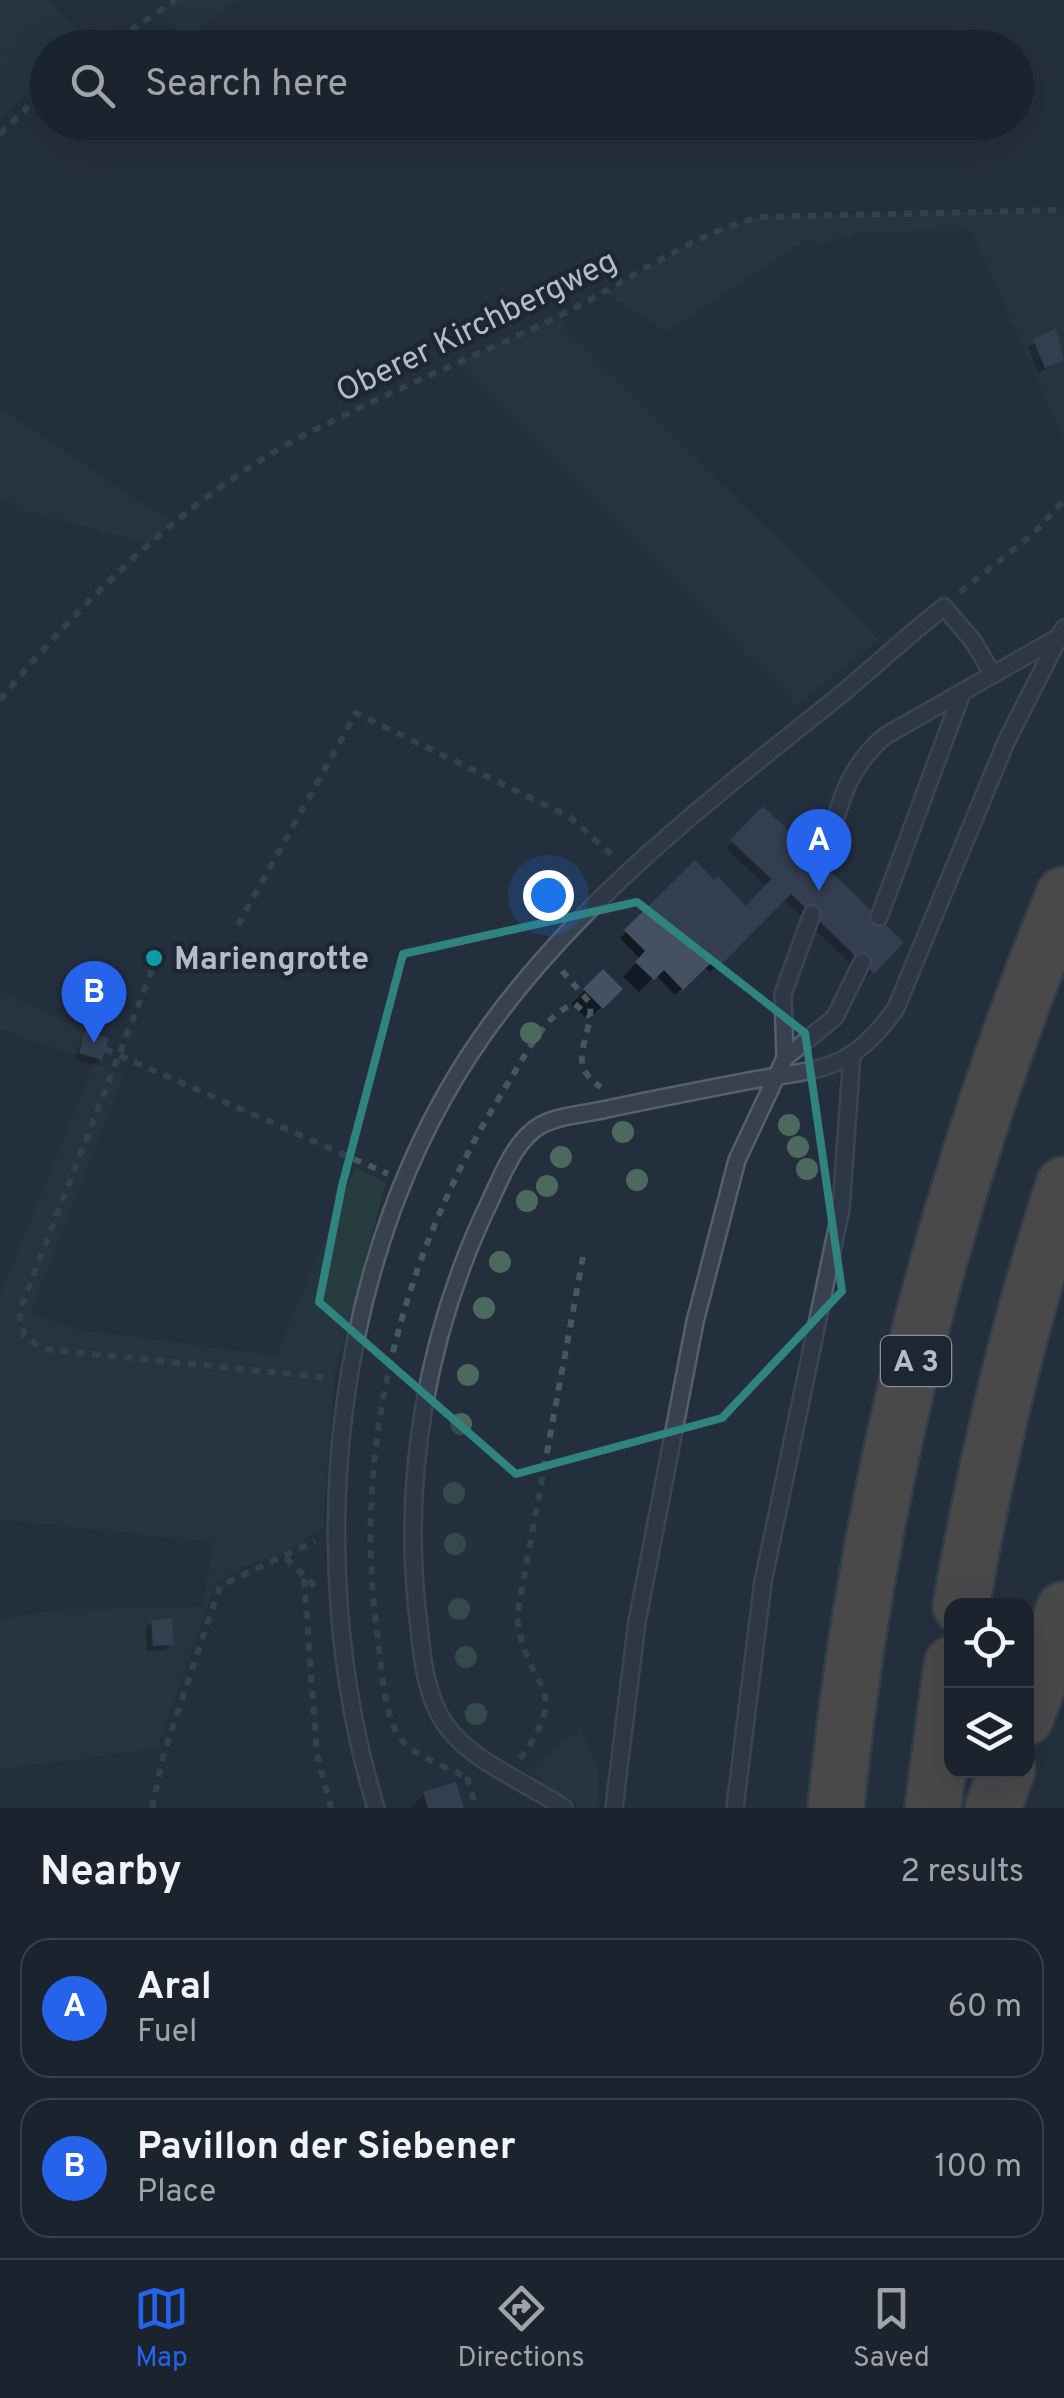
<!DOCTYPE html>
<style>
body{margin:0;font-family:Overpass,sans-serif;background:#242b36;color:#f1f3f6}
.controls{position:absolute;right:30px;bottom:30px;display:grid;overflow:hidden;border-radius:20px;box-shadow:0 10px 40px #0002}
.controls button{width:90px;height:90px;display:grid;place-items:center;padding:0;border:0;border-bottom:2px solid #39404a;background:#1b232e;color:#f1f3f6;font:50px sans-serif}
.you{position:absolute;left:548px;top:895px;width:35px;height:35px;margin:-25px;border:8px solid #fff;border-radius:50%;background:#1a73e8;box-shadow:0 0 0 15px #1a73e833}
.badge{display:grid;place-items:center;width:65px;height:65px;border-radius:50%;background:#2563eb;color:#fff;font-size:32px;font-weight:700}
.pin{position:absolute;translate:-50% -82px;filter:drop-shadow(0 2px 5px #0008)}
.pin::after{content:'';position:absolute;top:52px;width:35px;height:30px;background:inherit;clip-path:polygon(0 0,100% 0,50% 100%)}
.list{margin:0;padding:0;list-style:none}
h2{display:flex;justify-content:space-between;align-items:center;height:130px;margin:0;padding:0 40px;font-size:42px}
h2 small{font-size:32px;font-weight:400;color:#a0a4aa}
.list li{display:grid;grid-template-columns:65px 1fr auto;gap:30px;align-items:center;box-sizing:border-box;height:140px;margin:0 20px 20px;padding:0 20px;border:2px solid #39404a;border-radius:30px}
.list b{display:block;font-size:38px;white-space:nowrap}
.list p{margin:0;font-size:32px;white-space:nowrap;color:#a0a4aa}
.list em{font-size:32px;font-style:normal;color:#a0a4aa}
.icon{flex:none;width:55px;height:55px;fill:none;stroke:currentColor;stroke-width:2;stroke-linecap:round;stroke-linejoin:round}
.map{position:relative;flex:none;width:1064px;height:1808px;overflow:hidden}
.search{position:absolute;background:#1b232e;box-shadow:0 10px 40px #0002;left:30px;right:30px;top:30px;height:110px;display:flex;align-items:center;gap:25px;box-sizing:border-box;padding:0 35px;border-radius:55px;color:#a0a4aa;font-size:38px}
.sheet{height:450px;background:#1b232e}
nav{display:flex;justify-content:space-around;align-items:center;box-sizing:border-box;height:140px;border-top:2px solid #39404a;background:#1b232e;font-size:28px;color:#a0a4aa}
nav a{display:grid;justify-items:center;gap:5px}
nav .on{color:#2563eb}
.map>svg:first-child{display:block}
.green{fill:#263c3f}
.shadow{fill:#0007}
.building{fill:#455162}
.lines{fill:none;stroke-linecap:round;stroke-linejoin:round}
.service-casing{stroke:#565f6c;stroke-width:20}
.motorway-casing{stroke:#434c59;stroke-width:60}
.path{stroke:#44595c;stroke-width:6;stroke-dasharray:8 8;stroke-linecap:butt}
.service{stroke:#38414e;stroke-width:15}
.motorway{stroke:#746855;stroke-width:55}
.tree{fill:#4b6a5d}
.marked{fill:none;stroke:#308480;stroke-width:8;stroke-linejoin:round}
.culture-dot{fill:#0f9aa8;stroke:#1d2633;stroke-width:4}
.labels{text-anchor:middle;stroke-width:9;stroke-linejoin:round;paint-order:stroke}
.shield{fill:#1d2633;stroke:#878f9c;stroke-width:2.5}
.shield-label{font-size:30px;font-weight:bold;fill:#b4bcc9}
.street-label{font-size:32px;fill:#b4bcc9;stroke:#1d2633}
.poi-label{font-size:32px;font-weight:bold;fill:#b4bcc9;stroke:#1d2633;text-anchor:start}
</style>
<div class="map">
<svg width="1064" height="1808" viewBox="0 0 1064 1808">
<rect width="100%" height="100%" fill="#242f3e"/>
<!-- green -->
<path class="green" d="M0 0H46L93 43 87 47 48 48 47 75 0 120Z
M176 0H238L186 39 158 11Z
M1064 210V440L971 229 861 232 817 245 809 238 667 331 605 293 718 229 760 217Z
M560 315 566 329 879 640 796 705 456 364Z
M0 409 174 524 149 544 31 512 0 498Z
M0 991 85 1031 79 1053 71 1054 0 1029Z
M94 1063 124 1075 30 1313 79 1330 276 1356 355 1167 386 1182 335 1372 323 1527 281 1555 242 1567 216 1583 157 1748 0 1769V1620L52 1611 203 1607 213 1542 0 1519V1296Z
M581 1727 598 1768 599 1808H581L528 1771Z"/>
<!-- shadow -->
<path class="shadow" d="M1055 332 1064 359 1038 373 1028 347Z
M763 809 901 942 866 978 783 899 710 972 704 967 675 995 656 975 639 992 623 977 640 959 620 938 695 864 745 909 767 887 726 848Z
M603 973 619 989 588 1020 571 1004Z
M86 1033 100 1059 94 1065 74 1059Z
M152 1622 172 1644 165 1650 147 1651 146 1629Z
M424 1794 462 1808H411Z"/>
<!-- building -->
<path class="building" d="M1056 328 1064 360 1045 368 1033 339Z
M763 806 904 942 874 974 791 894 718 968 712 962 683 990 664 970 654 980 635 962 645 951 624 930 695 860 714 880 718 876 746 906 771 879 730 840Z
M603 969 623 989 603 1009 583 989Z
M85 1031 109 1038 102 1060 79 1053Z
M172 1618 174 1645 153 1646 151 1620Z
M456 1782 464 1808H428L423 1792Z"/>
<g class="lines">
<!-- service casing -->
<g class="service-casing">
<path id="service" d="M824 864C837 814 843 771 885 736L1059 637
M879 917 962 693
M785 1058 835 1017 862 962
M376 1808C301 1561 331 1253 481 1038 573 906 703 805 828 705 868 673 904 638 944 607L973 641 993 675
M564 1808C524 1780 462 1759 439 1714 425 1687 422 1656 419 1626 400 1481 427 1331 491 1199 503 1174 515 1140 541 1125 560 1115 586 1114 607 1109 654 1099 701 1090 748 1081 819 1068 850 1074 896 1008L1006 742 1064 628
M614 1808 637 1622 695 1322 737 1160 785 1058 783 994 812 914
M735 1808 763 1582 841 1209 852 1054"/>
</g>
<!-- motorway casing -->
<g class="motorway-casing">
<path id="motorway" d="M961 1606C986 1463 1019 1323 1064 1185
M1026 1717 1064 1610
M836 1808C866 1498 946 1183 1064 895
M933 1808 952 1664
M993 1808 1007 1770"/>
</g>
<!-- path -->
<path class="path" d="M104 48 176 0
M0 134 48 87
M960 592 1033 534 1064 500
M0 700C82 601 181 502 295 440 380 395 470 359 557 317 625 284 686 236 760 217L1064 210
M722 895 730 889
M238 925 356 713 570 817 616 859
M152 970 19 1312 24 1335 42 1349 330 1378
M562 971 590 1003C594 1038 563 1063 601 1087
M105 1049 388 1174
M286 1558 317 1588
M304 1579 317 1755 331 1808
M520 1759C575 1682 525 1694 517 1615L583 1257
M462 1775C441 1764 410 1755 398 1735 383 1709 382 1668 378 1639 350 1444 404 1249 508 1083 523 1060 546 1011 575 1004L590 1017
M467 1777 476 1808
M152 1808 164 1753 220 1586 315 1541"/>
<!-- service -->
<use href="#service" class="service"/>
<!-- motorway -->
<use href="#motorway" class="motorway"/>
</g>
<!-- trees -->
<g class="tree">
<circle cx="531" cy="1033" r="11"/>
<circle cx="789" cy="1125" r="11"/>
<circle cx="623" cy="1132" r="11"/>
<circle cx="798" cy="1147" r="11"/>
<circle cx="561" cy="1157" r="11"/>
<circle cx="807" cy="1169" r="11"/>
<circle cx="637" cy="1180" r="11"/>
<circle cx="547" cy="1186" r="11"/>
<circle cx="527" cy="1201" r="11"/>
<circle cx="500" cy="1262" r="11"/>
<circle cx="484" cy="1308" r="11"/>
<circle cx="468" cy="1375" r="11"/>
<circle cx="461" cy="1424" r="11"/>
<circle cx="454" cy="1493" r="11"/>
<circle cx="455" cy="1544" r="11"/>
<circle cx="459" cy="1609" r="11"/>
<circle cx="466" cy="1657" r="11"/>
<circle cx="476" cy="1714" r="11"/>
</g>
<!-- marked area -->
<path d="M0 0H1064V1808H0ZM637 902 805 1033 842 1291 722 1418 516 1474 319 1302 342 1186 403 954Z" fill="#242f3e" fill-opacity=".55" fill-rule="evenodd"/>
<path class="marked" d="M637 902 805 1033 842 1291 722 1418 516 1474 319 1302 342 1186 403 954Z"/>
<!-- markers -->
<circle class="culture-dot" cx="154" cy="958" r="10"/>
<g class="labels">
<!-- shield labels -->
<rect class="shield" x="881" y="1336" width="70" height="50" rx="8"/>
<g class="shield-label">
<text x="916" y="1371">A 3</text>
</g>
<!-- street labels -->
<g class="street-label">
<text transform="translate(476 325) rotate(-26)" y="11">Oberer Kirchbergweg</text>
</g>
<!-- poi labels -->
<g class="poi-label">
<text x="174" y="969">Mariengrotte</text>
</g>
</g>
</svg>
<div class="controls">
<button><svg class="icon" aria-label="locate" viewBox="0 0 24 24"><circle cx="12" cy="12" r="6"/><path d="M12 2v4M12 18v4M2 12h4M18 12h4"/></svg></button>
<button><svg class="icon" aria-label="layers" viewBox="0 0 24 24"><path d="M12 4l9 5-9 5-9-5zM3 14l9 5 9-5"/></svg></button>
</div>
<div class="you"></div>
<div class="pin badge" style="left:819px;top:891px">A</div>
<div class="pin badge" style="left:94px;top:1043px">B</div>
<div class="search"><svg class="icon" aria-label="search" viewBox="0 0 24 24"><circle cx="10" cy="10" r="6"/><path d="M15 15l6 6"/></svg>Search here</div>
</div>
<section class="sheet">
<h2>Nearby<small>2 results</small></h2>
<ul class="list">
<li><span class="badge">A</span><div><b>Aral</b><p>Fuel</p></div><em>60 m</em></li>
<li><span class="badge">B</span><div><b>Pavillon der Siebener</b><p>Place</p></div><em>100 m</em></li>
</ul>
</section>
<nav>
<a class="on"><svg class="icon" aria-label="map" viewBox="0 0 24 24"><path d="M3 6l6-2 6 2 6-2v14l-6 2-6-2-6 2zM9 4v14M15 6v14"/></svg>Map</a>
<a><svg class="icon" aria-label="directions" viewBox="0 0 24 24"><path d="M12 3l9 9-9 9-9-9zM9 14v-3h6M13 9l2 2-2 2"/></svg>Directions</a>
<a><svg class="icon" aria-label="saved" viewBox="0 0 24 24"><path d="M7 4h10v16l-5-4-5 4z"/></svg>Saved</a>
</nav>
